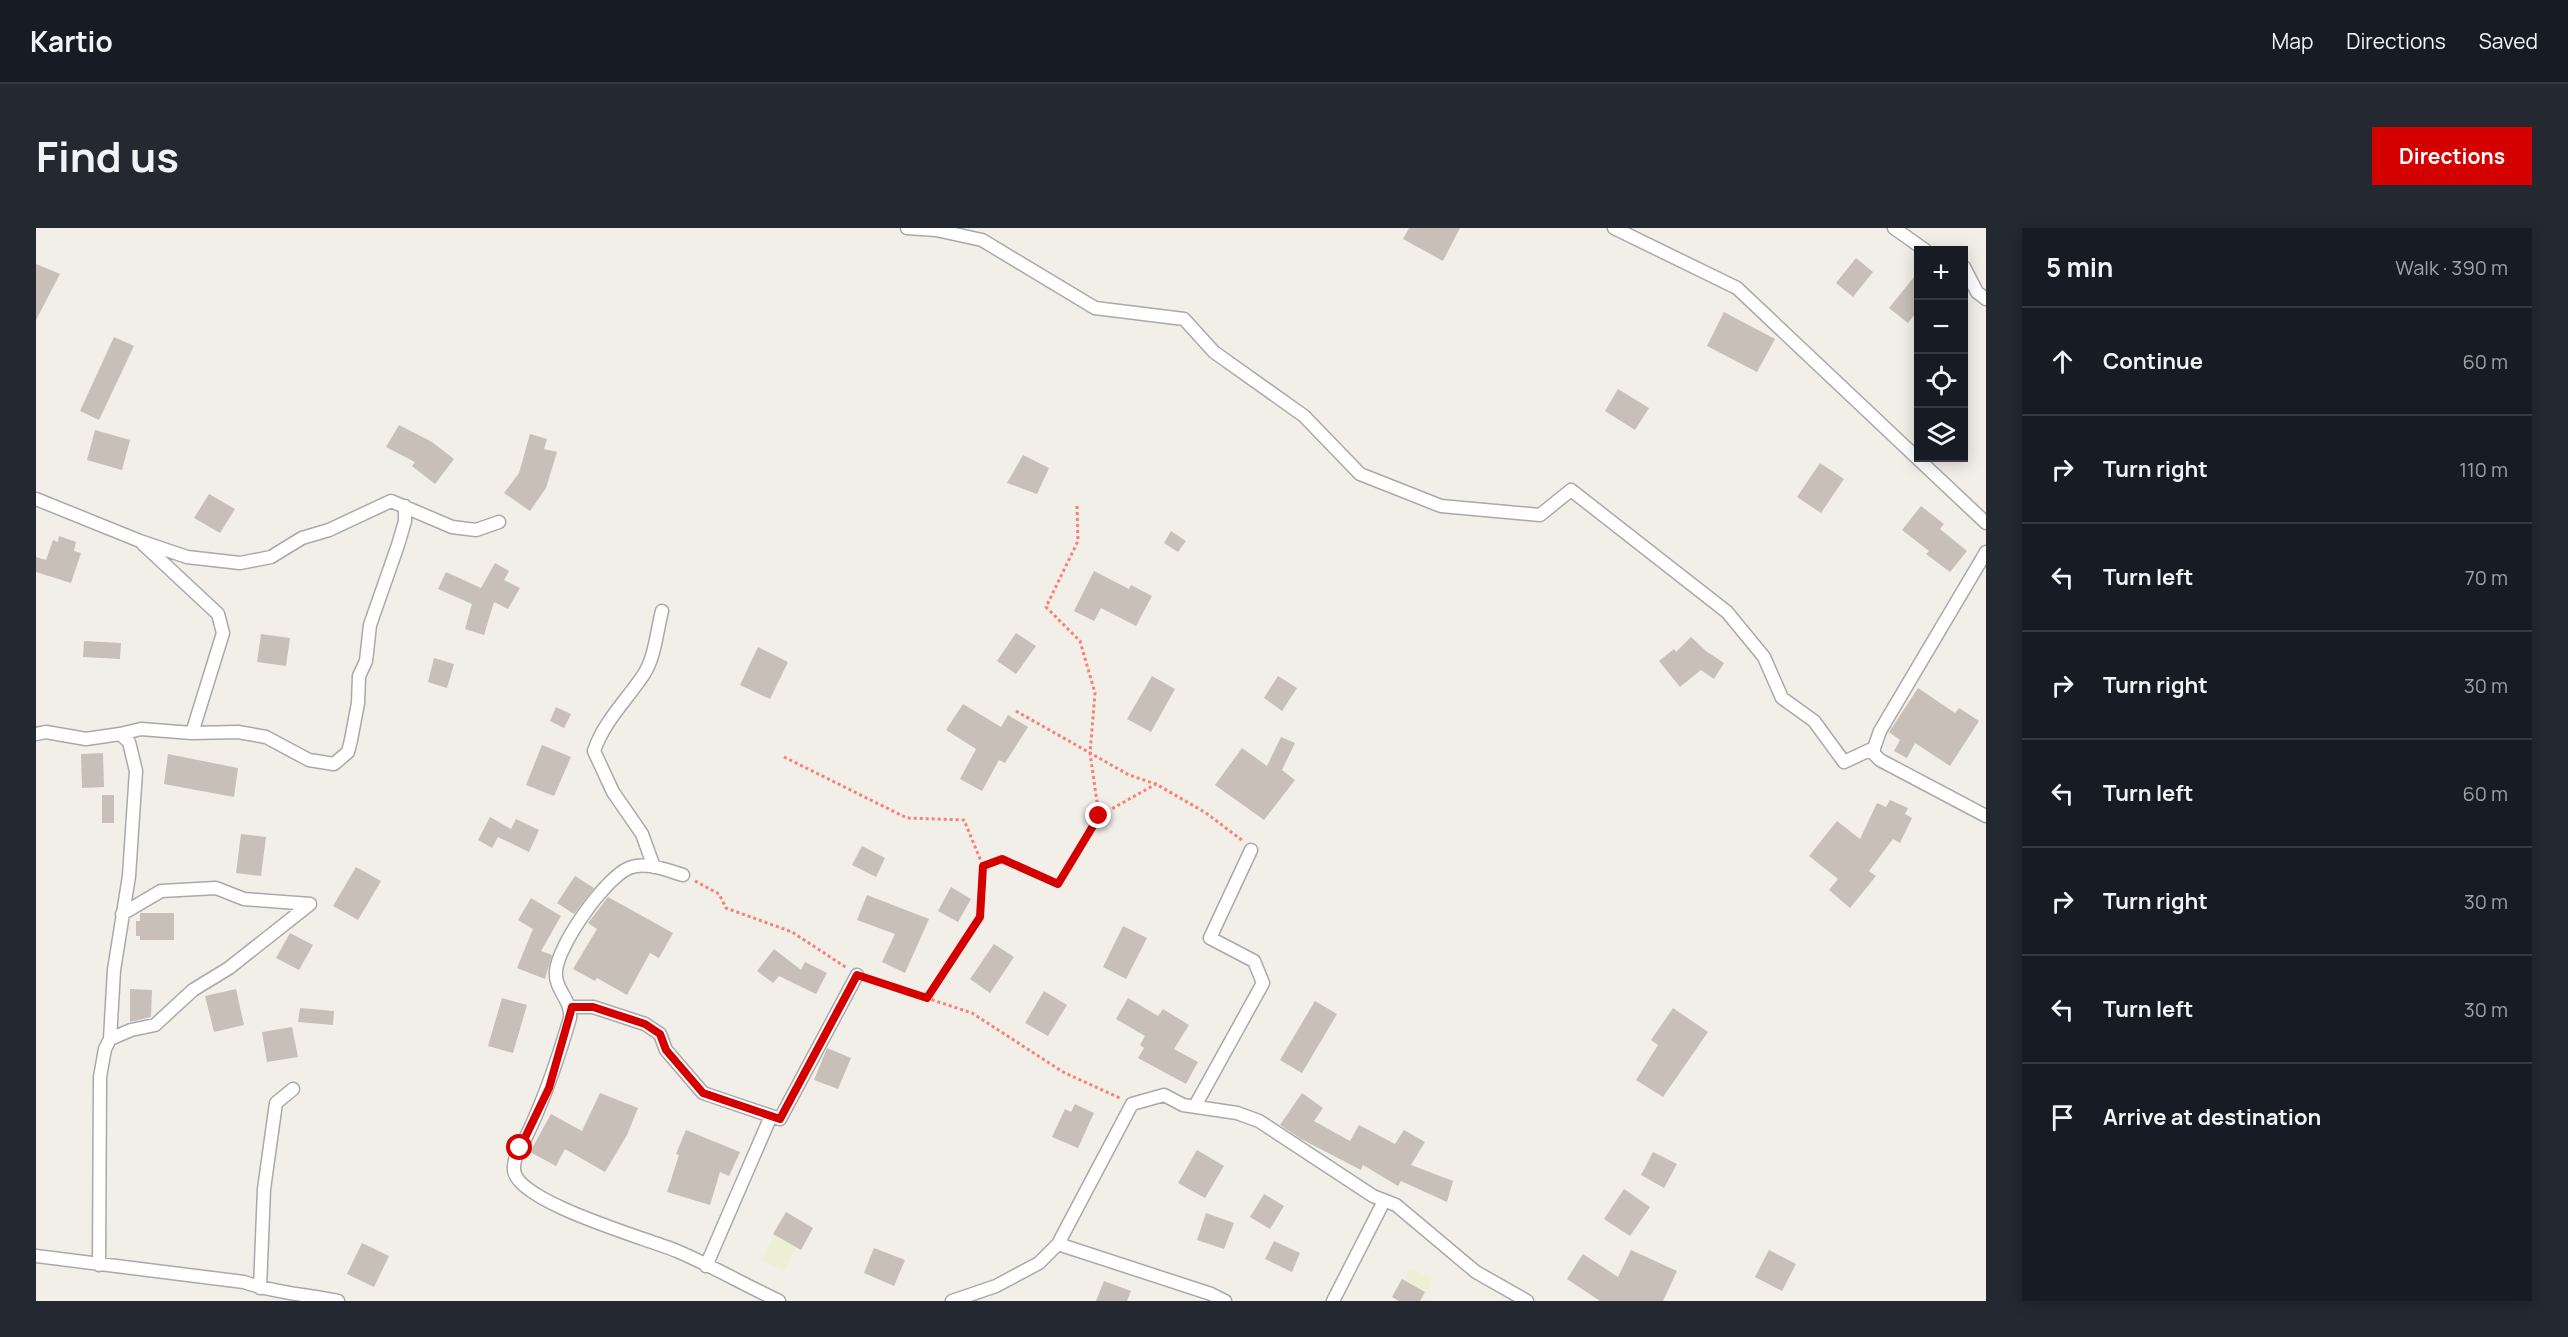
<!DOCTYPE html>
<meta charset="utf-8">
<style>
body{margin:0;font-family:Manrope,sans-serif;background:#242831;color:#f1f3f6}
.controls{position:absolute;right:18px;top:18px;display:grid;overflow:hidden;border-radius:0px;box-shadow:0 3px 15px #0003}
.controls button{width:54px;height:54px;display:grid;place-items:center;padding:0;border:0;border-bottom:2px solid #363941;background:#171b24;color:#f1f3f6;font:30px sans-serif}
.stop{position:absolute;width:18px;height:18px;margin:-14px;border:4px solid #d40000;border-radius:50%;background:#fff}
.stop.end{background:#d40000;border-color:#fff;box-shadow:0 2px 6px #0008}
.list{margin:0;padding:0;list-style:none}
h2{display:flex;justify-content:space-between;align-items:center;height:78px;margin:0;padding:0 24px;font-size:26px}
h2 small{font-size:20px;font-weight:400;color:#9ea1a6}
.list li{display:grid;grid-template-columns:39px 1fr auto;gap:18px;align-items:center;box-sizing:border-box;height:108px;padding:0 24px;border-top:2px solid #363941}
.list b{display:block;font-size:22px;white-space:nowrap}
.list em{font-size:20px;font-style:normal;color:#9ea1a6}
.icon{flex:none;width:33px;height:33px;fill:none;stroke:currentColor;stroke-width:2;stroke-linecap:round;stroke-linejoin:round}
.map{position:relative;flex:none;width:1950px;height:1073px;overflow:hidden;border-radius:0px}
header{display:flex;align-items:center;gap:36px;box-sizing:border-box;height:84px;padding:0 30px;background:#171b24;border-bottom:2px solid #363941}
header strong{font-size:28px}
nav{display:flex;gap:33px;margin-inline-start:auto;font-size:21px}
.intro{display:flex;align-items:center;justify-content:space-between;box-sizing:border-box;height:144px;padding:0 36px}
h1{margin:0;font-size:42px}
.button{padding:15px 27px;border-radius:0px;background:#d40000;color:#fff;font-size:21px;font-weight:700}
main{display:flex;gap:36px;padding:0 36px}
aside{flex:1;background:#171b24;border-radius:0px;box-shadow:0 3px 15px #0003}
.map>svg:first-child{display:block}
.farmland{fill:#eef0d5}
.building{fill:#c7bfb8}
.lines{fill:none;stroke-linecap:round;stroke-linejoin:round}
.minor-casing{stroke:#a9a9a9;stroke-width:15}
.path{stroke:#fa8072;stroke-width:3;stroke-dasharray:3 3;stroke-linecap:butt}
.minor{stroke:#fff;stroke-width:12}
.route{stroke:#d40000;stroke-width:8}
</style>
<header>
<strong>Kartio</strong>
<nav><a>Map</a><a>Directions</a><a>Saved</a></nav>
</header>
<div class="intro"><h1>Find us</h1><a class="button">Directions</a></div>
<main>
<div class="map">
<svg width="1950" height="1073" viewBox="0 0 1950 1073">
<rect width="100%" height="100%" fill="#f2efe9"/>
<!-- farmland -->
<path class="farmland" d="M748 985 771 997 748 1043 725 1032Z
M1373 1041 1396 1049 1388 1073H1379L1364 1068Z"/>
<!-- building -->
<path class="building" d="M1373 0H1424L1407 33 1367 11Z
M1820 30 1837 44 1817 69 1800 55Z
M0 36 24 46 0 92Z
M1882 44V82L1872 95 1853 80Z
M1688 84 1739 111 1721 144 1671 118Z
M78 109 98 118 63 192 44 183Z
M1582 161 1613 180 1599 202 1569 183Z
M363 197 396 214 418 231 399 256 376 238 379 234 350 219Z
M59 202 94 212 86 242 51 232Z
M494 206 511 211 508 221 521 224 510 260 494 283 468 265 483 245Z
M987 227 1013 240 1001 266 971 255Z
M1784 235 1808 251 1785 285 1761 269Z
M173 266 199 281 184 305 158 290Z
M1885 278 1908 296 1904 301 1931 323 1914 344 1890 326 1893 323 1866 302Z
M1135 303 1150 313 1142 324 1128 315Z
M23 308 40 314 38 323 45 325 35 355 0 344V329L10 332 17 312 22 314Z
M459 335 473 343 468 352 484 360 472 381 458 374 448 407 429 401 436 376 402 361 410 344 445 360Z
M1058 343 1093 361 1095 357 1116 368 1100 398 1065 380 1058 393 1038 383Z
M980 405 1000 418 980 446 961 433Z
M225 406 254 410 250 438 221 434Z
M1655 409 1670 423 1688 435 1678 451 1665 442 1644 459 1623 433 1638 421 1640 424Z
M48 413 85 415 84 431 47 429Z
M722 419 752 434 734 471 704 457Z
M398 430 418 436 411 460 392 454Z
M1116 448 1139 461 1115 504 1091 491Z
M1242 448 1261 460 1246 483 1228 470Z
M1882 460 1919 485 1923 480 1943 493 1914 538 1879 515 1871 530 1858 523 1864 512 1853 504Z
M927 476 965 499 972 487 992 499 969 535 963 532 946 563 924 551 940 521 910 502Z
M520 479 535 486 528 500 514 493Z
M1245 509 1259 515 1246 542 1259 552 1228 592 1179 557 1206 520 1231 538Z
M506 517 535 529 518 568 490 557Z
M67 525 68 559 46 560 45 526Z
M132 526 202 540 198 569 128 556Z
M66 567H78V595H66Z
M1854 572 1872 580 1869 586 1876 590 1864 615 1857 611 1833 643 1840 648 1814 680 1793 662 1802 651 1773 628 1801 593 1824 611 1841 575 1850 579Z
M454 589 475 601 480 591 503 602 493 624 462 609 456 620 442 612Z
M205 606 230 609 225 648 200 645Z
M826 618 849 630 840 649 816 637Z
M320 639 345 653 322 692 297 678Z
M539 648 558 660 538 686 521 675Z
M915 659 935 671 922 694 902 683Z
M831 667 893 691 869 745 846 734 859 706 821 692Z
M572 669 637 705 623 730 614 725 591 767 561 750 559 753 537 741 561 701 552 695Z
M495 670 525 688 505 723 516 727 509 751 481 740 497 701 482 692Z
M104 685H138V712H104V708H100V693H104Z
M1087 698 1111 710 1090 751 1067 739Z
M254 705 277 717 263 742 240 730Z
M958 716 978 729 954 765 934 751Z
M738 721 765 742 769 734 791 745 780 766 743 748 737 755 721 743Z
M94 761 116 762 115 789 94 794Z
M200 761 208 797 178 804 169 768Z
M1008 763 1031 777 1012 808 989 795Z
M466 770 491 777 477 825 452 818Z
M1092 770 1122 788 1127 781 1153 797 1138 821 1162 834 1150 856 1102 830 1108 820 1104 817 1109 808 1080 791Z
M1279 773 1301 786 1266 845 1244 832Z
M264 780 298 783 297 797 262 794Z
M1637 780 1672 804 1627 869 1600 852 1622 817 1615 812Z
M256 799 262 829 231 834 226 804Z
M791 820 815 830 802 861 778 852Z
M564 865 602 880 591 907 569 944 529 921 520 938 494 924 515 886 546 903Z
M1266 865 1287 880 1278 893 1314 913 1323 897 1359 916 1368 902 1389 914 1375 937 1417 953 1411 974 1365 953 1362 958 1327 937 1325 942 1265 911 1244 897Z
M1039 876 1058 885 1042 920 1016 909 1029 881 1035 884Z
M650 902 704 924 693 948 684 944 674 977 631 964 643 927 640 926Z
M1161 922 1188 938 1169 970 1142 955Z
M1617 924 1641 936 1628 960 1605 947Z
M1588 961 1614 979 1594 1008 1568 991Z
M1228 966 1248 978 1234 1001 1214 989Z
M750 984 777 1000 765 1022 737 1006Z
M1170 985 1198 995 1188 1021 1161 1012Z
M1238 1013 1264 1025 1256 1044 1229 1031Z
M326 1015 353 1028 338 1059 311 1046Z
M838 1020 869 1032 858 1058 828 1045Z
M1595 1022 1641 1043 1627 1073H1564L1531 1051 1547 1026 1582 1049Z
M1733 1022 1760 1036 1746 1063 1719 1049Z
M1366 1051 1389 1064 1384 1073H1363L1356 1069Z
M1068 1053 1095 1063 1091 1073H1060Z"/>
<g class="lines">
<!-- minor casing -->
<g class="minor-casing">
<path id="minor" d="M871 0 900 2 946 12 1059 80 1148 91 1178 124 1268 188 1324 246 1405 278 1504 287 1535 262 1691 384 1728 429 1746 470 1778 493 1808 534 1838 520
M1578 0 1701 60 1950 295
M1858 0 1889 22
M1928 39 1941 64 1950 71
M0 271 104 313 151 329 204 335 235 329 266 310 293 302 355 273 416 299 440 302 463 294
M107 316 182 386 187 405 156 505
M1950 324 1844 503 1838 520V526L1844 532 1950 588
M0 506 10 504 50 511 84 506 93 514 100 543 93 648 78 742 74 811
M84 506 105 501 156 505 202 504 230 509 273 532 298 536 312 524 315 512 322 475 323 448 330 433 334 397 362 317 369 293V278
M618 639 606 606 577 564 558 523C568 493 591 472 608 446 619 429 621 402 626 383
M647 647C630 642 610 633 593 640 569 650 522 717 520 743 518 761 536 772 534 790 522 831 509 870 490 909 484 920 477 930 478 942 480 974 612 1011 641 1023 676 1038 709 1057 743 1073
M86 686 125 663 180 660 208 671 274 676
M535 779H557L609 796 624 806 630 822 667 865 744 891 821 747
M1159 878 1227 755 1218 733 1174 710 1215 622
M1022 1016 1175 1066 1189 1073
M0 1028 208 1054C235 1064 272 1067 302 1073
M63 1037 64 849 69 821 74 811 95 802 119 797 157 762 193 740 274 676
M670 1038 735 888
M224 1060 228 961 240 875 257 861
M916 1073 960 1058 1003 1035 1022 1016 1096 876 1128 867 1147 877 1201 885 1223 893 1337 968 1360 977 1440 1044 1491 1073
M1297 1073 1348 973"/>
</g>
<!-- path -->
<path class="path" d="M1041 278 1042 313 1010 379 1044 413 1059 465 1054 525 1063 588
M980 483 1093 547 1120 556 1170 585 1207 613
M748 529 871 590 928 592 947 638
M659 653 683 666 690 680 756 704 811 740
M833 751 936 785 1027 844 1086 871
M891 770 944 689 947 638 966 631 1022 656 1063 588 1120 556"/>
<!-- minor -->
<use href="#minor" class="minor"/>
</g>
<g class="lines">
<!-- route -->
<path class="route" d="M484 920 513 860 536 779H557L609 796 624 806 630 822 667 865 744 891 821 747 891 770 944 689 947 638 966 631 1022 656 1063 588"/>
</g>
</svg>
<div class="controls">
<button>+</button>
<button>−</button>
<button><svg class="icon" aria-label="locate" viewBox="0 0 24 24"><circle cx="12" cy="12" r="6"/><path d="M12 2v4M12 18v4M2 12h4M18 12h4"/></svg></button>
<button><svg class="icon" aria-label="layers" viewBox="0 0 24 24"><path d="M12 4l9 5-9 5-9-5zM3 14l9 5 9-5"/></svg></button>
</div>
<div class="stop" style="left:484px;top:920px"></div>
<div class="stop end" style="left:1063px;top:588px"></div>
</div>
<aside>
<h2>5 min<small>Walk · 390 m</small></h2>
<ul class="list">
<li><svg class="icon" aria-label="ahead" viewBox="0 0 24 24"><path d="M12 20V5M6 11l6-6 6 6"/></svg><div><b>Continue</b></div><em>60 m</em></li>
<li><svg class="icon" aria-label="right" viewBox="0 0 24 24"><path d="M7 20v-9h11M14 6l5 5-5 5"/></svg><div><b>Turn right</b></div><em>110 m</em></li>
<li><svg class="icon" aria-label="left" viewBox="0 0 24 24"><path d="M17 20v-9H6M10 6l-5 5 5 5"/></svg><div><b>Turn left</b></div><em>70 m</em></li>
<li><svg class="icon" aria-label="right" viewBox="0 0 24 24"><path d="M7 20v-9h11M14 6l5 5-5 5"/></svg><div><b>Turn right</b></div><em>30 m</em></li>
<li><svg class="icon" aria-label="left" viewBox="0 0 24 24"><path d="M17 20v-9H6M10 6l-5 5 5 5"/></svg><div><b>Turn left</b></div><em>60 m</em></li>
<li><svg class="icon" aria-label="right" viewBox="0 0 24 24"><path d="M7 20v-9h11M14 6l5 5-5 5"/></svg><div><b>Turn right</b></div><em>30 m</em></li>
<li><svg class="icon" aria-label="left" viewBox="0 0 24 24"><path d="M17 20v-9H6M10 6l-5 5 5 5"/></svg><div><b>Turn left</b></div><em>30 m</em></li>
<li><svg class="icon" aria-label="arrive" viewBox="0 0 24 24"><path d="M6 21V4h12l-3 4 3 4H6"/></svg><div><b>Arrive at destination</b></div></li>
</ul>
</aside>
</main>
